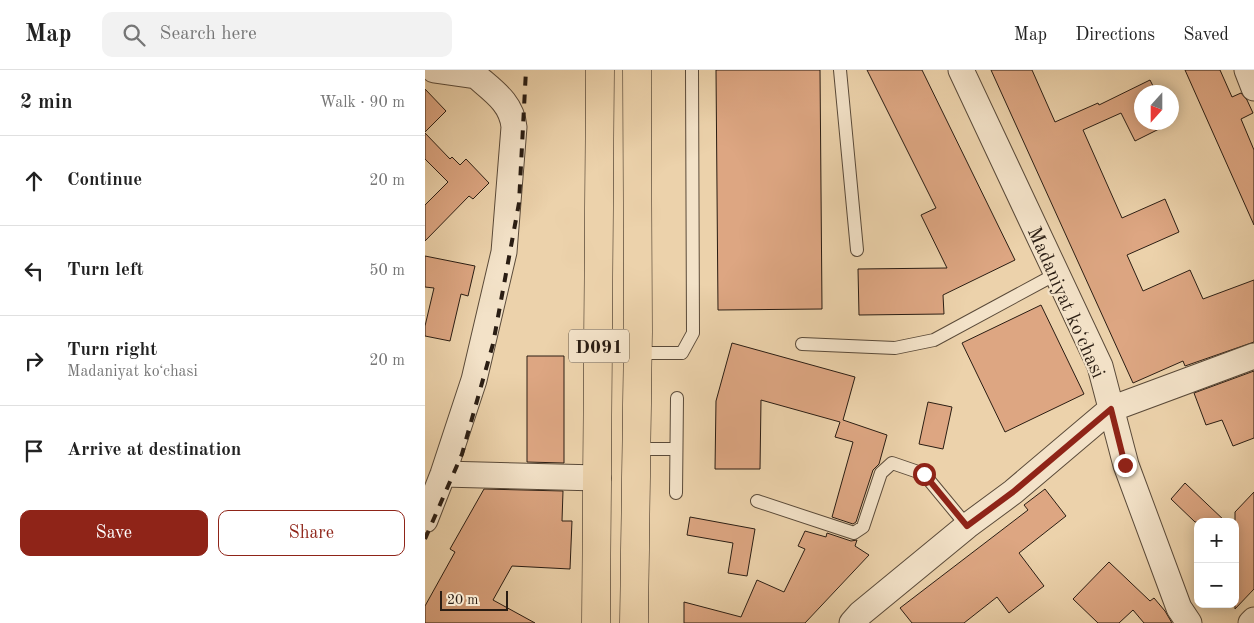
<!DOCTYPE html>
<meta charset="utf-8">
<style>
body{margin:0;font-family:"Old Standard TT",serif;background:#f2f2f2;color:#222}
.controls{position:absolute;right:15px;bottom:15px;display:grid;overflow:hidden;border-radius:10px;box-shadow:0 2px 12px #0003}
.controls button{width:45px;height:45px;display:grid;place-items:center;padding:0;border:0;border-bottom:1px solid #e0e0e0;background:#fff;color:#222;font:25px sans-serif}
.compass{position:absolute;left:709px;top:15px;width:45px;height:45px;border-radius:50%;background:#fff;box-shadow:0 2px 12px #0003;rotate:201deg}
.scale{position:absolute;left:15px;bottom:12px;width:68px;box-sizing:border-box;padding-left:5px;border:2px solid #2a1d13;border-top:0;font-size:14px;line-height:18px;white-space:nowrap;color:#2a1d13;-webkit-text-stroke:4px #f3e2c8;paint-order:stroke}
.stop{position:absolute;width:15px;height:15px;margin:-11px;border:4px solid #8f2418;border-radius:50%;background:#fff}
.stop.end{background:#8f2418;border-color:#fff;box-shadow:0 1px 5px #0008}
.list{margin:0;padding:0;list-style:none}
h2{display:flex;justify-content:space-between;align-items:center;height:65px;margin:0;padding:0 20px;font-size:21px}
h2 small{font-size:16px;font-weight:400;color:#767676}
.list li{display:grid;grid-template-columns:32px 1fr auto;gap:15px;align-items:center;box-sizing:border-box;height:90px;padding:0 20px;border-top:1px solid #e0e0e0}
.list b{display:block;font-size:19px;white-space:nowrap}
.list p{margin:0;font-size:16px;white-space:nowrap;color:#767676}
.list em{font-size:16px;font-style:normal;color:#767676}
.actions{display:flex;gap:10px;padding:15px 20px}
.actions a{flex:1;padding:11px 0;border:1px solid #8f2418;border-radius:10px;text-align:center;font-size:18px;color:#8f2418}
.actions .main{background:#8f2418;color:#fff}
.icon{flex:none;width:28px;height:28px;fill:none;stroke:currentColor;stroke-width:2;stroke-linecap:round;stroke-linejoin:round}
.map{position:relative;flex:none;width:829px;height:553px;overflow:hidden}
header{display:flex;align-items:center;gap:30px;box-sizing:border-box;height:70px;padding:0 25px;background:#fff;border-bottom:1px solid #e0e0e0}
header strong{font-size:24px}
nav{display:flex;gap:28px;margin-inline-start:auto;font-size:18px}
.search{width:350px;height:45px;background:#f2f2f2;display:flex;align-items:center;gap:12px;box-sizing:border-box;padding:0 18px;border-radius:10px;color:#767676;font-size:19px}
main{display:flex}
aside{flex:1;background:#fff}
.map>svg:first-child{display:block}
.building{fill:#dda682;stroke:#2a1d13}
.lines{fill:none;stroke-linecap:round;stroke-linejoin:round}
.service-casing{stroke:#5a4a39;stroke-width:14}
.minor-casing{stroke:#5a4a39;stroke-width:27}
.trunk-casing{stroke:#2a1d13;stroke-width:29}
.service{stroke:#f3e2c8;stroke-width:12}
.minor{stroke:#f3e2c8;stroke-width:25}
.trunk{stroke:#ecd2ab;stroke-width:28}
.rail{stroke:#2a1d13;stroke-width:4;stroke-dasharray:9 9;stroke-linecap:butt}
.route{stroke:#8f2418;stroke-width:6}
.labels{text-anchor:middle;stroke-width:4.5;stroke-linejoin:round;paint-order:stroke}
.shield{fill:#f3e2c8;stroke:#665849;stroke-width:1}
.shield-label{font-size:19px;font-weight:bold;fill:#2a1d13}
.street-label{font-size:20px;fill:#2a1d13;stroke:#f3e2c8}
</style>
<header>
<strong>Map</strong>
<div class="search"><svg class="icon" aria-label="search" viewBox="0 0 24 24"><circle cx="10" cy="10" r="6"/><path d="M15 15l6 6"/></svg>Search here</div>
<nav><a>Map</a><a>Directions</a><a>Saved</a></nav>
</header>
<main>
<aside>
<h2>2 min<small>Walk · 90 m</small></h2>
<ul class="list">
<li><svg class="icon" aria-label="ahead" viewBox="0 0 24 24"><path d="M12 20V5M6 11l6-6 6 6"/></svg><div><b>Continue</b></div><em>20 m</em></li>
<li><svg class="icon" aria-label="left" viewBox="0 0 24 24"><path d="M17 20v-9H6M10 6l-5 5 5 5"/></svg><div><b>Turn left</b></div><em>50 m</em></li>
<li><svg class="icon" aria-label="right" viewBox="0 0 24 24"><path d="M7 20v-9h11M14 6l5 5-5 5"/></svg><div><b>Turn right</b><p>Madaniyat koʻchasi</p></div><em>20 m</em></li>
<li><svg class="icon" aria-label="arrive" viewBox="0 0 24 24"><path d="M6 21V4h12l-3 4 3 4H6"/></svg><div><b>Arrive at destination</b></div></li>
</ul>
<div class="actions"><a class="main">Save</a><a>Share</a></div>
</aside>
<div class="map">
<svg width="829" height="553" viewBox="0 0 829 553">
<rect width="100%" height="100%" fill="#ecd2ab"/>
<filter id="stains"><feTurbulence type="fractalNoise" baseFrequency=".004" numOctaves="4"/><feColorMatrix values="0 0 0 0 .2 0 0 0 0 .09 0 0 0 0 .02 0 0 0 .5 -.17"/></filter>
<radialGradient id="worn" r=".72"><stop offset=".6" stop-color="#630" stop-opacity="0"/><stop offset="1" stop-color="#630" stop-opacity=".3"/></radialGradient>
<!-- building -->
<path class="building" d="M291 0H395L397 239 293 240Z
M442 0H497L590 190 518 225 519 244 434 245 433 199 522 198 496 145 511 138Z
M566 0H607L630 52 673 33 674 35 725 10 731 22H716V52L746 53 710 71 696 43 658 60 697 148 740 129 754 162 702 185 718 221 765 200 778 229 829 210V272L760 296 758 291 708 313Z
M760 0H795L807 27 816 23 822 30 828 43 816 49 829 80V155Z
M0 19 21 41 0 62Z
M0 63 25 89 27 87 35 95 41 89 64 113 48 129 44 126 0 171V135L23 112 0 89Z
M0 186 50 196 43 226 36 224 25 271 0 266V256L9 218 0 217Z
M616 235 659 324 580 362 537 273Z
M307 273 430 307 418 350 462 365 454 394 448 400 431 452 428 454 407 447 428 372 410 367 415 352 336 330 335 399H290L291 331Z
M102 286H139V393L102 392Z
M829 301V368L808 376 797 350 781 355 769 323Z
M503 332 527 337 518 379 494 374Z
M760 413 782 434 801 452H770L746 429Z
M59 419 138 421 137 451H147L145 499 87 496 68 530 110 553H0V536L30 482 25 479Z
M620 419 641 446 594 483 619 516 584 543 572 527 539 553H487L475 538 603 440 599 435Z
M829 422V519L810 539V442Z
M265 447 330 459 322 506 303 503 308 473 262 465Z
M380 461 401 467 402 463 426 471 432 470 430 476 444 485 380 553H259V532L316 547 332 510 359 522 380 479 373 476Z
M684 492 725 531 729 528 740 541 747 553H719L708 540 694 553H673L648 529Z"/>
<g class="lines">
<!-- service casing -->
<g class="service-casing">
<path id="service" d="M415 0 432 180
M377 274 470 278 509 270 631 204
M213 283H257L268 263 267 0
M212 379H251
M251 423 252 328
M332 431 429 463 438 457 456 403 467 393 499 404 542 456"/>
</g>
<!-- minor casing -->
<g class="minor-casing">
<path id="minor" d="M9 0 51 6 48 0
M536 0 675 296 701 395 754 538 764 553
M822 0 829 18
M18 404 173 408
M0 450 18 404 49 310 79 182 89 57C87 33 68 21 51 6
M427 553 435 544 542 456 588 422 686 339 829 286
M826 553 829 550"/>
</g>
<!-- trunk casing -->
<g class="trunk-casing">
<path id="trunk" d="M171 553 175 0
M209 553 213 262 212 0"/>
</g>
<!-- service -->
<use href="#service" class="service"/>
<!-- minor -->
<use href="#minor" class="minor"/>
<!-- trunk -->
<use href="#trunk" class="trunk"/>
<!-- rail -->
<path class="rail" d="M0 469 37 384 68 274 94 133 101 0"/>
</g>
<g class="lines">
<!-- route -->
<path class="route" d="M499 404 542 456 588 422 686 339 700 395"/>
</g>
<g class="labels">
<!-- shield labels -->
<rect class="shield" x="144" y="259.5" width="60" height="33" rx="4"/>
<g class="shield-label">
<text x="174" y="283">D091</text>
</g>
<!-- street labels -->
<g class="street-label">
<text transform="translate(642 232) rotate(66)" y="7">Madaniyat koʻchasi</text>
</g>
</g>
<rect width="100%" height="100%" filter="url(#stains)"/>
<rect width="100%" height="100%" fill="url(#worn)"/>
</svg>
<div class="controls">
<button>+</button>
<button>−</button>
</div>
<svg class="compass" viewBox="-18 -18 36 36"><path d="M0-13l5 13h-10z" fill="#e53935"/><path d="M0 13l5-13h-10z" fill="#767676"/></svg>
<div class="scale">20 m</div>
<div class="stop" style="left:499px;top:404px"></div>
<div class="stop end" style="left:700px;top:395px"></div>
</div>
</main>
